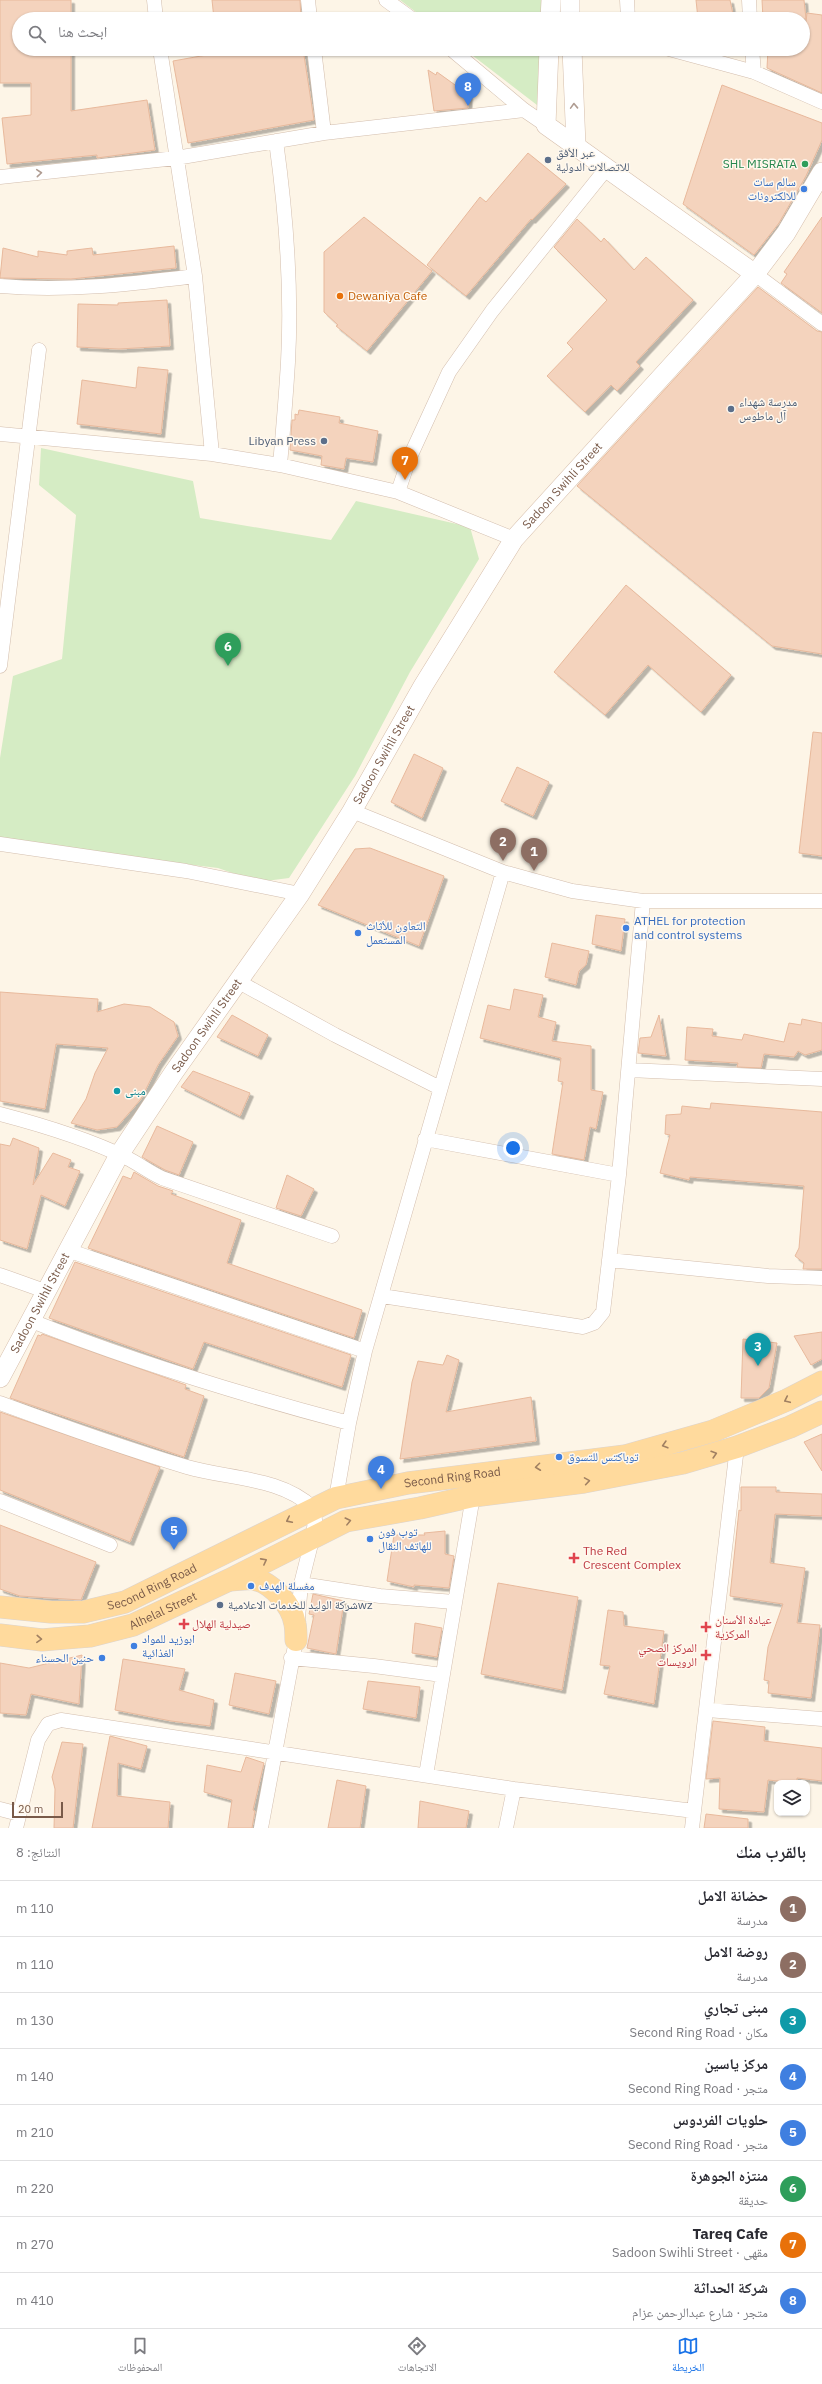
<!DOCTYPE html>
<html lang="ar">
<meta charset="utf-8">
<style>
body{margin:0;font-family:"IBM Plex Sans","Noto Naskh Arabic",sans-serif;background:#f7f7f7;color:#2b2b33;direction:rtl}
.controls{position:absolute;right:12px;bottom:12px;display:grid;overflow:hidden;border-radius:8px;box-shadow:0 1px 3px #0004}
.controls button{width:36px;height:36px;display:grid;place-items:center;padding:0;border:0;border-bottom:1px solid #e1e1e2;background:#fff;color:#2b2b33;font:20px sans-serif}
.scale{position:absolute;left:12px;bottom:10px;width:51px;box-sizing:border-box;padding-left:4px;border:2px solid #795a49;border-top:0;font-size:11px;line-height:14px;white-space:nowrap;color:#795a49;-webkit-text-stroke:3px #fff8ee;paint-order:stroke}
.you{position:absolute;left:513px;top:1148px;width:14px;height:14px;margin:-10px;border:3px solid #fff;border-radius:50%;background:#1a73e8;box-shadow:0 0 0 6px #1a73e833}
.badge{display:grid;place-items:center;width:26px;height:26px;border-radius:50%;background:#1a73e8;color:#fff;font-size:13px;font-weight:700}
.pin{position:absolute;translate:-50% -33px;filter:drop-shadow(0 1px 2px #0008)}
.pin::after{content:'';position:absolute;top:21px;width:14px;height:12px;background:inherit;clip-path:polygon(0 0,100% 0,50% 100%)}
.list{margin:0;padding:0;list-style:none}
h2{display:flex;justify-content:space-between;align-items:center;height:52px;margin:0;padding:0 16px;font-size:17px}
h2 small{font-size:13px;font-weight:400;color:#7c7c81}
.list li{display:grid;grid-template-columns:26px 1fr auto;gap:12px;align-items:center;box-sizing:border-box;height:56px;padding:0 16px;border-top:1px solid #e1e1e2}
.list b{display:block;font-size:15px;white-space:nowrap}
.list p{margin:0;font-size:13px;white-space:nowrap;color:#7c7c81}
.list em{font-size:13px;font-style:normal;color:#7c7c81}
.icon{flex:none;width:22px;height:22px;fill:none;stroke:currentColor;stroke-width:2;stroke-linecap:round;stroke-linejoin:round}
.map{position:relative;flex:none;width:822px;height:1828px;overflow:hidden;direction:ltr}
.search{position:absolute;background:#fff;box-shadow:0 1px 3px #0004;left:12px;right:12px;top:12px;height:44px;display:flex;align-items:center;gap:10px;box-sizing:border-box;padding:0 14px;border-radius:22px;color:#7c7c81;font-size:15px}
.sheet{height:500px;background:#fff}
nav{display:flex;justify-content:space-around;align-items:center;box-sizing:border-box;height:56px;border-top:1px solid #e1e1e2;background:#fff;font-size:11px;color:#7c7c81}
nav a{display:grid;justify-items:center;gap:2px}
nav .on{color:#1a73e8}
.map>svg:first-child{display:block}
.green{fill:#d5ecc4}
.building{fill:#f4d3bd;stroke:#e8b99c;filter:url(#shadow)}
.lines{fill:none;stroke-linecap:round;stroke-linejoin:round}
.minor-casing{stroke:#d3beae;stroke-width:15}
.secondary-casing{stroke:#d6beab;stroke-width:20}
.primary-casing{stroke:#dcd4d0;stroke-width:23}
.minor{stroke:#fff;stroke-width:14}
.secondary{stroke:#fff;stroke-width:19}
.primary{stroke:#ffda9d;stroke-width:22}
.oneway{stroke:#af9c92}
.oneway2{stroke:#a18062}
.service-dot{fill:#5c6f8a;stroke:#fff8ee;stroke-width:1.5}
.leisure-dot{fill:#2e9e5b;stroke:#fff8ee;stroke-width:1.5}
.shop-dot{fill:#3f7fe0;stroke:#fff8ee;stroke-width:1.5}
.food-dot{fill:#e8710a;stroke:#fff8ee;stroke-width:1.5}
.culture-dot{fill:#0f9aa8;stroke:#fff8ee;stroke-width:1.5}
.health-dot{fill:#e0444e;stroke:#fff8ee;stroke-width:1.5}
.labels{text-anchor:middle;stroke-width:3;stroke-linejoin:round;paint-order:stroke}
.service-label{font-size:12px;fill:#4e5e75;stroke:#fff8ee;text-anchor:start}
.leisure-label{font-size:12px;fill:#27864d;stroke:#fff8ee;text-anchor:end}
.shop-label{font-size:12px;fill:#366cbe;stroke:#fff8ee;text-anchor:start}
.food-label{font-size:12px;fill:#c56008;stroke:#fff8ee;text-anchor:start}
.street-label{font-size:12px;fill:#795a49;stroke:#fff8ee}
.culture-label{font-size:12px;fill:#0d838f;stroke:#fff8ee;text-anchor:start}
.health-label{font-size:12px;fill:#be3a42;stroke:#fff8ee;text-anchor:start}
</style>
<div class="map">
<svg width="822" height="1828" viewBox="0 0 822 1828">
<defs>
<filter id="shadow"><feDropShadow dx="3.5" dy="3.5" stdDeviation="0" flood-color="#0004"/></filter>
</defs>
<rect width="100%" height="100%" fill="#fdf5e7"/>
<!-- green -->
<path class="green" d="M400 0H548L549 19H425Z
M464 49H549L550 115Z
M41 448 193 481 200 518 331 540 356 501 470 527 479 559 410 672 355 776 289 878 258 882 218 868 0 842V758L13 676 62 659 76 515 39 485Z"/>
<!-- building -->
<path class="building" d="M0 0H71V19H19V49H71V111L147 100 155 150 97 158V155L7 164 2 118 31 115V83H0Z
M212 0H300L301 19H214Z
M696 0H730L734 19H698Z
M762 0H804L806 19H763Z
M807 13 822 15V93L767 68 768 49H803Z
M240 49H303L314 120 188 143 173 61Z
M428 70 436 75 437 72 469 95 468 108 434 111Z
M722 85 822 123V140L806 176 779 223 754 255 683 204Z
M528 153 566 184 532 220 531 219 466 296 427 265 480 197 486 202Z
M364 217 432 271 367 351 336 326 338 325 324 312V252Z
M822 217V313L781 283 787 274 784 272Z
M577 219 601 242 604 238 634 270 646 257 693 300 636 362 640 366 617 391 611 385 585 412 547 376 573 349 567 343 607 300 554 247Z
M174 246 176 268 71 279 0 278 3 248 38 257V251L67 255V251L92 248 93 255Z
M758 287 817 331 822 332V654L772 646 577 486Z
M167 300 170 346 119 349 77 347 78 304 118 305V303Z
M138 367 168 370 161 434 77 424 82 380 136 388Z
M299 410 340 417 339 423 378 431 373 462 346 458 344 469 321 465 322 456 290 450 292 420H295V414L298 415Z
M626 585 731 675 701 712 648 665 605 715 554 672Z
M813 732 822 733V856L799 853Z
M414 754 443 768 422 818 391 802Z
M517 767 549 782 533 816 501 801Z
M370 848 444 876 419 946 318 905 355 849Z
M596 915 625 919 621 951 592 944Z
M552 943 589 951 586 965 579 971 576 985 545 977Z
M514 989 543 995 538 1017 556 1022 552 1041 591 1046V1090L603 1092 596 1129 590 1127 584 1160 552 1154 563 1082 558 1081 561 1058 480 1038 488 1005 510 1010Z
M0 992 98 999 97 1012 124 1004 150 1007 174 1022 178 1036 158 1065 141 1099 117 1127 97 1130 71 1123 86 1099 95 1073 108 1048 56 1044 45 1109 0 1101Z
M232 1015 268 1035 258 1056 217 1037Z
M659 1015 666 1056 638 1053 640 1038 651 1037Z
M802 1019 822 1023V1050L805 1055 798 1051 794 1057 764 1054 761 1068 737 1067 738 1063 685 1060 687 1027 713 1029 712 1036 742 1040 744 1034 784 1042 789 1023 801 1025Z
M193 1071 250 1093 240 1116 181 1087Z
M711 1103 822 1112V1269H803L804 1263 795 1256 799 1248 804 1186 690 1177 689 1180 660 1173 670 1135 665 1134 666 1115 681 1114 682 1106 710 1109Z
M157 1126 193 1142 179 1175 165 1170 142 1157Z
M13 1138 39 1148 33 1185 53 1153 71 1160 68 1167 80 1171 65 1206 41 1195 27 1249 0 1240V1144L10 1146Z
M134 1172 158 1186 173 1191 171 1194 241 1220 227 1263 362 1310 354 1338 88 1248 123 1176 131 1179Z
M287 1175 314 1189 301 1216 276 1208Z
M75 1262 351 1355 342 1387 204 1342 193 1369 49 1318Z
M822 1332V1359L811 1365 794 1336Z
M42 1334 186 1385 185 1389 204 1396 184 1457 10 1398 38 1335 41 1336Z
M743 1339 777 1343 769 1388 759 1398H741Z
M447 1355 459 1360 446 1412 531 1397 536 1441 400 1459 412 1382 418 1361 443 1365Z
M0 1412 160 1467 130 1542 0 1490Z
M822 1434V1471L804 1442Z
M741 1487H776V1492L822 1494V1516L775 1514 770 1563 805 1568 797 1623 820 1625 811 1698 768 1693 769 1681 764 1680 768 1647 783 1604 730 1596 739 1510 741 1511Z
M0 1525 96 1562 81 1600 20 1596 0 1589Z
M445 1531V1554L454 1556 449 1588 414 1585V1587L387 1581 394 1535H425L424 1533Z
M498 1583 578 1597 562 1690 481 1674Z
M313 1594 344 1601 336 1654 307 1648 314 1615 309 1614Z
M608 1610 623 1612 624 1626 664 1631 654 1704 604 1694 610 1666 600 1665Z
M415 1623 442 1628 437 1657 412 1653Z
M82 1655 79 1704 31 1694 26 1715 0 1713V1663L29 1668Z
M123 1659 185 1669 179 1690 214 1700 210 1726 171 1721 115 1710Z
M235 1673 276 1681 269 1714 229 1705Z
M368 1681 420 1687 416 1718 363 1709Z
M713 1721 765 1727 764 1741 822 1748V1781L797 1778V1783L768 1780 764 1812 719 1809 720 1778 706 1779Z
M110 1736 147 1746 141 1769 118 1763 117 1796 170 1802 168 1828H92Z
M62 1742 83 1744 73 1828H54L55 1789 52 1777Z
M246 1757 264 1763 253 1810 255 1811 252 1828H228L232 1800 204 1792 207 1765 241 1772Z
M337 1780 366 1786 360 1828H328Z
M420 1801 469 1811 466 1828H418Z
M706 1814 748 1819V1828H704Z"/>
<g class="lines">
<!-- minor casing -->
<g class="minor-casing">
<path id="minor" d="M154 0 156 19
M308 0 310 19
M386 0 412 19
M627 0 628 19
M749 0 750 19
M160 49 195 276 212 454
M314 49 324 133
M451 49 524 110 546 125
M669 49 754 72 822 102
M752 49 754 72
M276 141C286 213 292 289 288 362 286 396 283 431 280 465
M0 177 176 158 324 133 524 110
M755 274 822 324
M0 286C66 292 130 284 195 276
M0 434 212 454 280 465 398 492 514 539
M398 492 409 459 449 372 492 311 606 169
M0 666 39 350
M352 811 503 872 572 891 643 901H822
M0 844 186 871 300 894
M239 982 335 1035 440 1088
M629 1070 822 1079
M0 1114C42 1125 88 1139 127 1158 139 1164 149 1172 162 1178L332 1236
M425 1139 619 1175
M67 1250 365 1351
M609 1260 768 1276 822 1278
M0 1275 45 1291
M382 1296 583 1327 594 1323 603 1312 619 1175 643 901
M29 1320C135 1362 239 1394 349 1423
M0 1403C62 1426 124 1448 187 1467 228 1479 281 1477 313 1508L315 1520 313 1536 301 1584 296 1640 261 1828
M336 1498 349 1423 365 1351 503 872
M0 1501 110 1545
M301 1584 380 1596 454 1602
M291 1658 374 1666 442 1675
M707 1710 822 1719
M426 1775 473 1496
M0 1809 19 1814
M16 1828 38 1740 48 1724 61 1720 514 1789 694 1811
M506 1828 514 1789
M692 1828 737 1447"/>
</g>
<!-- secondary casing -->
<g class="secondary-casing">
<g id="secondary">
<path d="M570 0V19"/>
<path d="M550 19 551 0"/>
<path d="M549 49 546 125 755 274"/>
<path d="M572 49 576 145"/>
<path id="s1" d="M0 1378 119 1155 174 1072 300 894 352 811 423 686 514 539 755 274 786 233 822 172"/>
</g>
</g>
<!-- primary casing -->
<g class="primary-casing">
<g id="primary">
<path d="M230 1580C237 1580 245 1578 252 1579 271 1581 292 1605 295 1624 296 1629 296 1635 296 1640"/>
<path id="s2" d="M0 1607 51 1612H83L125 1602 336 1498 408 1483 625 1456 713 1431 787 1400 822 1382"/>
<path id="s3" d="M0 1635 42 1640 65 1638 90 1636 133 1625 229 1580 346 1521 420 1508 473 1496 584 1482 683 1463 737 1447 790 1427 822 1412"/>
</g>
</g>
<!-- minor -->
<use href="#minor" class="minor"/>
<!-- secondary -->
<use href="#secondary" class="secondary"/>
<!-- primary -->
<use href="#primary" class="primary"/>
</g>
<!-- one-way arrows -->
<defs><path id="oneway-chevron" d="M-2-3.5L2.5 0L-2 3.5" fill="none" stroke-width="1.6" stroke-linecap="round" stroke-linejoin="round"/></defs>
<g class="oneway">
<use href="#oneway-chevron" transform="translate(574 106) rotate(-92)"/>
<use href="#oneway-chevron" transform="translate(39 173) rotate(-5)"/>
</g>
<g class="oneway2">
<use href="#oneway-chevron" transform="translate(787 1400) rotate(155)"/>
<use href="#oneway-chevron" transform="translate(665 1445) rotate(164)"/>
<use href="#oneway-chevron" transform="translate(714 1454) rotate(-17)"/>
<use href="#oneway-chevron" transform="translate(538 1467) rotate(173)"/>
<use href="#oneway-chevron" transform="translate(587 1481) rotate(-9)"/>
<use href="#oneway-chevron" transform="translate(289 1520) rotate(154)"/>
<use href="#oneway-chevron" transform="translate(348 1521) rotate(-14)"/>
<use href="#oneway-chevron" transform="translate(264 1561) rotate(-28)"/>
<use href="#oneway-chevron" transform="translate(39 1639) rotate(3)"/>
</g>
<!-- markers -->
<g class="service-dot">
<circle cx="548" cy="160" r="4"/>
<circle cx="731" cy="409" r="4"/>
<circle cx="324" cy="441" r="4"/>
<circle cx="220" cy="1605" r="4"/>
</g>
<circle class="leisure-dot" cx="805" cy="164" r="4"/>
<g class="shop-dot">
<circle cx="804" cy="189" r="4"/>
<circle cx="626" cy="928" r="4"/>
<circle cx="358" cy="933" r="4"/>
<circle cx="559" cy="1457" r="4"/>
<circle cx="370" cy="1539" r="4"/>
<circle cx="251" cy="1586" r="4"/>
<circle cx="134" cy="1646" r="4"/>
<circle cx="102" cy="1658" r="4"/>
</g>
<circle class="food-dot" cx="340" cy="296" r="4"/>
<circle class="culture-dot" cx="117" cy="1091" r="4"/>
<g class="health-dot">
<path d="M572 1552h4v4h4v4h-4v4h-4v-4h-4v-4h4z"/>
<path d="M182 1618h4v4h4v4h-4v4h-4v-4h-4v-4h4z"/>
<path d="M704 1621h4v4h4v4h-4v4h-4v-4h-4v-4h4z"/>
<path d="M704 1649h4v4h4v4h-4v4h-4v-4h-4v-4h4z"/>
</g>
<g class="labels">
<!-- service labels -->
<g class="service-label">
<text x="556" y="157">عبر الأفق<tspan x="556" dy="14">للاتصالات الدولية</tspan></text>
<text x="739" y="406">مدرسة شهداء<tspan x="739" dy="14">آل ماطوس</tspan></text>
<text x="316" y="445" text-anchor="end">Libyan Press</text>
<text x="228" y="1609">شركة الوليد للخدمات الاعلاميةwz</text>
</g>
<!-- leisure labels -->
<g class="leisure-label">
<text x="797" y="168">SHL MISRATA</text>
</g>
<!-- shop labels -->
<g class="shop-label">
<text x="796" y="186" text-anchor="end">سالم سات<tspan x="796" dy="14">للالكترونات</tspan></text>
<text x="634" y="925">ATHEL for protection<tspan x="634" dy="14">and control systems</tspan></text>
<text x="366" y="930">التعاون للأثاث<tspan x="366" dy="14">المستعمل</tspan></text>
<text x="567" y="1461">توباكتس للتسوق</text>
<text x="378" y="1536">توب فون<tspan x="378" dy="14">للهاتف النقال</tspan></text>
<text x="259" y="1590">مغسلة الهدف</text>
<text x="142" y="1643">ابوزيد للمواد<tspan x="142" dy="14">الغذائية</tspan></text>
<text x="94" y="1662" text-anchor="end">حنين الحسناء</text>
</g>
<!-- food labels -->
<g class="food-label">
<text x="348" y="300">Dewaniya Cafe</text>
</g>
<!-- street labels -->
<g class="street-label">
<text dy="4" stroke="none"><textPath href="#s1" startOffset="1057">Sadoon Swihli Street</textPath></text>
<text dy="4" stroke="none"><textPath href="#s1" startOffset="733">Sadoon Swihli Street</textPath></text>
<text dy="4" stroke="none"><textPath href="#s1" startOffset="409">Sadoon Swihli Street</textPath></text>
<text dy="4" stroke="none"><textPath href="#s1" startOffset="85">Sadoon Swihli Street</textPath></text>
<text dy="4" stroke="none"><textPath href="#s2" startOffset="480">Second Ring Road</textPath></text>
<text dy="4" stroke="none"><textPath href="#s2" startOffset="157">Second Ring Road</textPath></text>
<text dy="4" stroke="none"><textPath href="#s3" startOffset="168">Alhelal Street</textPath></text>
</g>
<!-- culture labels -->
<g class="culture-label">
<text x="125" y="1095">مبنى</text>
</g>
<!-- health labels -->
<g class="health-label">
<text x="583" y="1555">The Red<tspan x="583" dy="14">Crescent Complex</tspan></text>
<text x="715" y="1624">عيادة الأسنان<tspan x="715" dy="14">المركزية</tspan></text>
<text x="192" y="1628">صيدلية الهلال</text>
<text x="697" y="1652" text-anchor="end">المركز الصحي<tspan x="697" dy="14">الرويسات</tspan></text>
</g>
</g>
</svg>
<div class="controls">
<button><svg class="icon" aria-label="layers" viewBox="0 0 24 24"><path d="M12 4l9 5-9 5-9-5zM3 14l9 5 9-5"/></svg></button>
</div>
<div class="scale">20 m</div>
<div class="you"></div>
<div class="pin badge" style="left:534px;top:871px;background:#8d6e63">1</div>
<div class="pin badge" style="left:503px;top:861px;background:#8d6e63">2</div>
<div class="pin badge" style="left:758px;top:1366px;background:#0f9aa8">3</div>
<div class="pin badge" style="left:381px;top:1489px;background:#3f7fe0">4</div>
<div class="pin badge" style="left:174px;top:1550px;background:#3f7fe0">5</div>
<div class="pin badge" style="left:228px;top:666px;background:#2e9e5b">6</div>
<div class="pin badge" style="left:405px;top:480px;background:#e8710a">7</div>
<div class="pin badge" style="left:468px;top:106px;background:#3f7fe0">8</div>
<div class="search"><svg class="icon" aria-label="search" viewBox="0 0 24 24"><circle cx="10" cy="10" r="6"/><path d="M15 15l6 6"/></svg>ابحث هنا</div>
</div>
<section class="sheet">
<h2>بالقرب منك<small>النتائج: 8</small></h2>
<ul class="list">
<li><span class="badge" style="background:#8d6e63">1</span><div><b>حضانة الامل</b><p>مدرسة</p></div><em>110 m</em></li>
<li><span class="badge" style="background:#8d6e63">2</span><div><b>روضة الامل</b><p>مدرسة</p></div><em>110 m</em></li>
<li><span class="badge" style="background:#0f9aa8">3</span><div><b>مبنى تجاري</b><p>مكان · Second Ring Road</p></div><em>130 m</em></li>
<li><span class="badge" style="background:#3f7fe0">4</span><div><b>مركز ياسين</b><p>متجر · Second Ring Road</p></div><em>140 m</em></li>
<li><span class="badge" style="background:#3f7fe0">5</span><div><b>حلويات الفردوس</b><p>متجر · Second Ring Road</p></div><em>210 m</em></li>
<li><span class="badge" style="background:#2e9e5b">6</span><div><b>منتزه الجوهرة</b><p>حديقة</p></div><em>220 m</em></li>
<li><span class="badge" style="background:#e8710a">7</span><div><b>Tareq Cafe</b><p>مقهى · Sadoon Swihli Street</p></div><em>270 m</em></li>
<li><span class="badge" style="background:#3f7fe0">8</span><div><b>شركة الحداثة</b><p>متجر · شارع عبدالرحمن عزام</p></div><em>410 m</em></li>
</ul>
</section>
<nav>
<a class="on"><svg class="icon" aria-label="map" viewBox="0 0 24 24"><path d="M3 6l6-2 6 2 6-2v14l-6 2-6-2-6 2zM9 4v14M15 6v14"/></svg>الخريطة</a>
<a><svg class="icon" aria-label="directions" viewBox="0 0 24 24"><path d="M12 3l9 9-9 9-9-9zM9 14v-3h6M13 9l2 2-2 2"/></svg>الاتجاهات</a>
<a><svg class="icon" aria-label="saved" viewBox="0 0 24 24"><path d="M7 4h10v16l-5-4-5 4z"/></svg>المحفوظات</a>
</nav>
